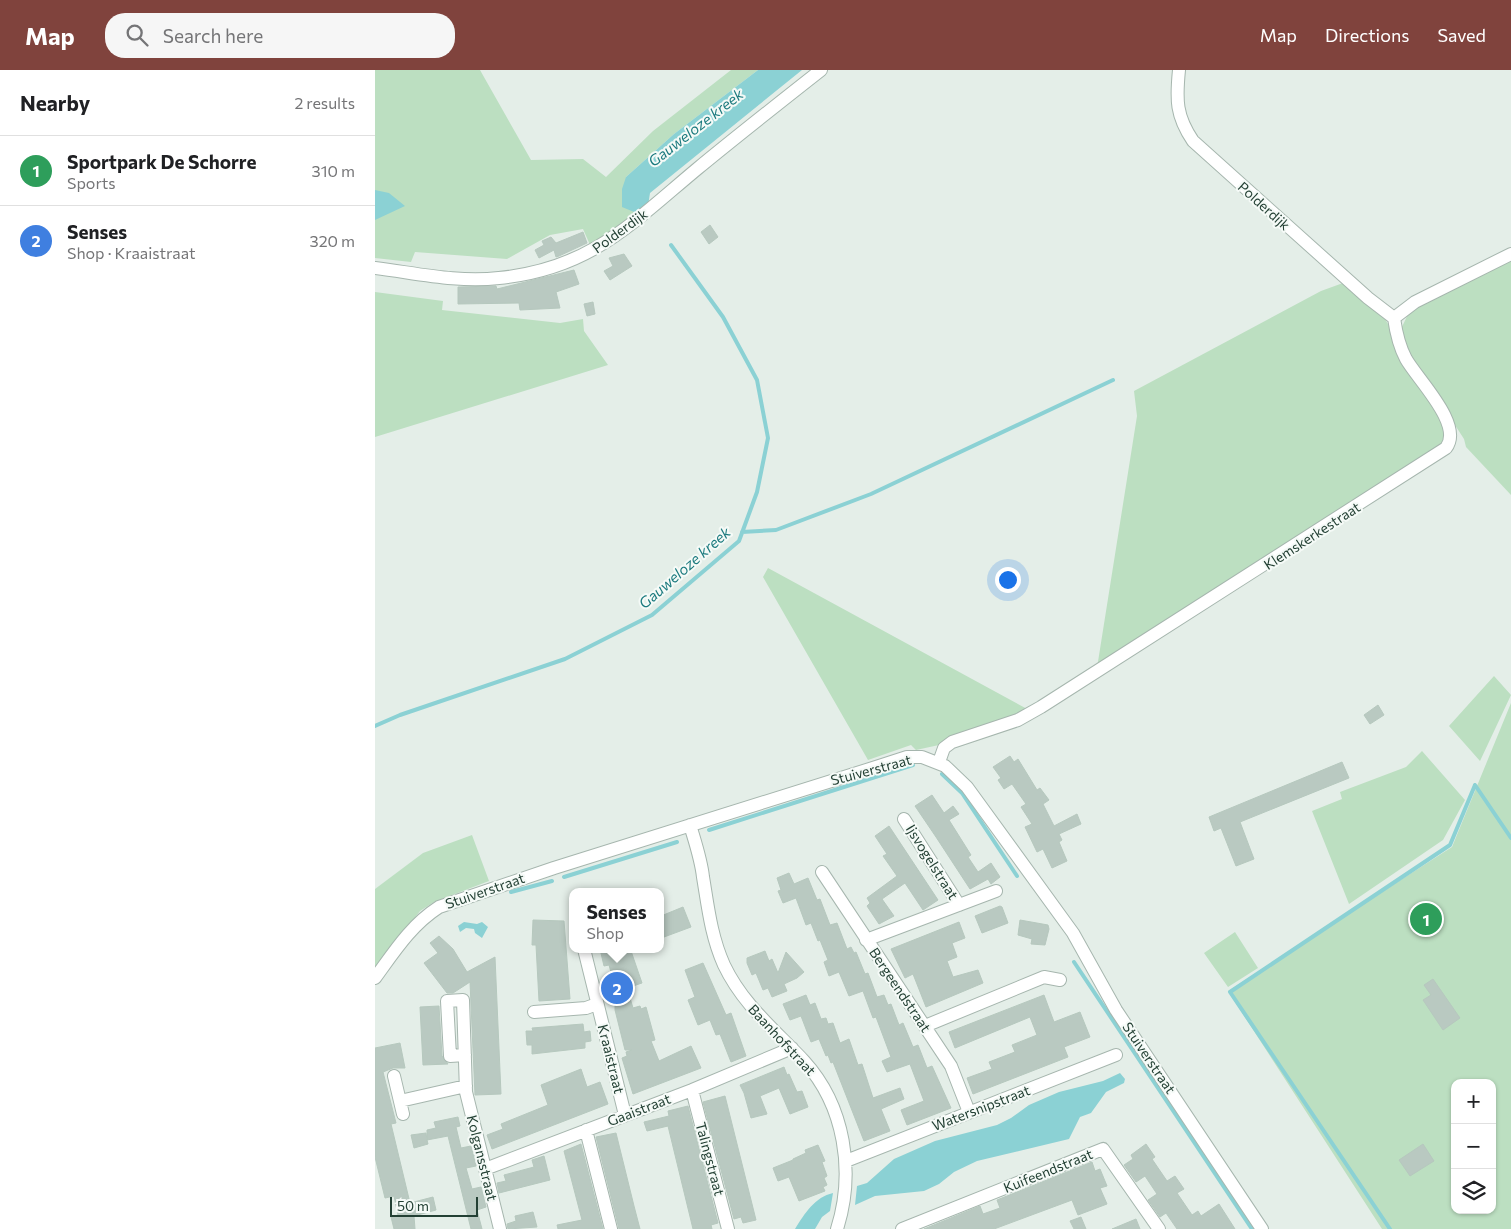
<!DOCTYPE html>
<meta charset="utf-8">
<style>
body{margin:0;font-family:Commissioner,sans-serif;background:#f6f6f6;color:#202124}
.controls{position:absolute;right:15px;bottom:15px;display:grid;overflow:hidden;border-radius:10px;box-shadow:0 1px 4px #0004}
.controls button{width:45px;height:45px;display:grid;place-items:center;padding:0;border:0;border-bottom:1px solid #e0e0e0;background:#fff;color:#202124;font:25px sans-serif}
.scale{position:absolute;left:15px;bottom:12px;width:88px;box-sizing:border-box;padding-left:5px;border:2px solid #234034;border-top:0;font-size:14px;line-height:18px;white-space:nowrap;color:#234034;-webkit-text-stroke:4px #f5faf7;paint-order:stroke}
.you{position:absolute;left:632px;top:509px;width:18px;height:18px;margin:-12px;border:4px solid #fff;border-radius:50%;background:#1a73e8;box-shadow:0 0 0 8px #1a73e833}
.badge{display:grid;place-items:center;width:32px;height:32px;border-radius:50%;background:#80433d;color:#fff;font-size:16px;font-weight:700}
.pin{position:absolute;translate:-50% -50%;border:2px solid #fff;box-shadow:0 1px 5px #0006}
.popup{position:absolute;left:194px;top:818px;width:95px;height:65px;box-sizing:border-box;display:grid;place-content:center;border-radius:10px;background:#fff;filter:drop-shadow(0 1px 4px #0005);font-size:16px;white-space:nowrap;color:#757577}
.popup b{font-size:19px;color:#202124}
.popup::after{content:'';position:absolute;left:50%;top:100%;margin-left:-10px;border:10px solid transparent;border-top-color:#fff}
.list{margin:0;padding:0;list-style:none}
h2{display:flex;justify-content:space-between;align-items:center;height:65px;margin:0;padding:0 20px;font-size:21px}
h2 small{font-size:16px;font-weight:400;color:#757577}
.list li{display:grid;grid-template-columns:32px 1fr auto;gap:15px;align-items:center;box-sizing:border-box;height:70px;padding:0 20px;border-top:1px solid #e0e0e0}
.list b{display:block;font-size:19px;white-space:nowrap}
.list p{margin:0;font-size:16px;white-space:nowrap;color:#757577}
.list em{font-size:16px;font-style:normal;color:#757577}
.icon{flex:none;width:28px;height:28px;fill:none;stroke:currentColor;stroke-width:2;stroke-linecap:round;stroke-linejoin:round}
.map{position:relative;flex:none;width:1136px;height:1159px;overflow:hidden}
header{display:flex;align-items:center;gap:30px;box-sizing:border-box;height:70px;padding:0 25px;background:#80433d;color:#fff}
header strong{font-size:24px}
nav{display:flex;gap:28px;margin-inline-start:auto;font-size:18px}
.search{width:350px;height:45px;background:#f6f6f6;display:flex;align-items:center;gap:12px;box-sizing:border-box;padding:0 18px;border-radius:20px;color:#757577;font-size:19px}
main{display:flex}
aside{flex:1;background:#fff}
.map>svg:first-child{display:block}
.green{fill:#bcdfc1;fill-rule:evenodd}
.water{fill:#8bd1d4}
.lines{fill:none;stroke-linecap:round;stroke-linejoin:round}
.stream{stroke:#8bd1d4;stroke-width:4}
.building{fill:#b9c9c1;stroke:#b6c8be}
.street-casing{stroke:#a6b6ae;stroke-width:14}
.street{stroke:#fff;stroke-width:12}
.labels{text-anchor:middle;stroke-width:4;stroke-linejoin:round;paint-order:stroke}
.street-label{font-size:14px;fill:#234034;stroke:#f5faf7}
.water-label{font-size:15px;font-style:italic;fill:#1b7a7e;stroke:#f5faf7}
</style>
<header>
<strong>Map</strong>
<div class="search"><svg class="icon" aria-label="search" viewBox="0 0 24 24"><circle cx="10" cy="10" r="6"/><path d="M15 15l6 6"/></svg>Search here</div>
<nav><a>Map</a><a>Directions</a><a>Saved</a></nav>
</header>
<main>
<aside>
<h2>Nearby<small>2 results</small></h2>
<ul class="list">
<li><span class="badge" style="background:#2e9e5b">1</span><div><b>Sportpark De Schorre</b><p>Sports</p></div><em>310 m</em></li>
<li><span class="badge" style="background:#3f7fe0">2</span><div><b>Senses</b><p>Shop · Kraaistraat</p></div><em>320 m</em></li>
</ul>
</aside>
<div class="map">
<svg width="1136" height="1159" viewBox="0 0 1136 1159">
<rect width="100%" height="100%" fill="#e4eee8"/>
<!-- green -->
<path class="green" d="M0 0H105L156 90 208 89 231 107 278 61 356 0H383L299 64 251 107 264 144 216 177 208 159 175 165 132 189 40 182 36 192 0 188Z
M1136 189V425L1091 377 1089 369 1027 273 1026 259 1035 240Z
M968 213 1010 249 1067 345 1069 368 1063 380 722 598 762 346 759 321 946 221Z
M0 222 68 231 67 240 185 253 208 249 209 261 233 295 0 367Z
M393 498 654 640 564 675 541 680 536 675 493 690 388 507Z
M1119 606 1136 625 1105 691 1074 656Z
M1136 633V1159H1007L853 921 1077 777ZM1080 1013H1117V1140H1080Z
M1047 681 1090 730 1068 770 974 834 937 741 967 729 965 722 1031 697Z
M97 765 114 811 59 832 45 841 0 899V819L48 783Z
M860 862 883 898 853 917 829 883Z"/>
<!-- water -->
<path class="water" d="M383 0H427L275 123 273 136 264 144 247 137V119L251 107 299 64Z
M0 120 14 123 30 136 0 150Z
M89 852 102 854 107 852 113 857 107 868 100 863 99 859 91 858 85 862 83 856Z
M745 1003 750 1009 749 1013 731 1022 716 1043 705 1047 694 1069 602 1091 579 1102 564 1114 549 1121 500 1126 480 1135 482 1116 492 1113 519 1089 560 1071 622 1055 636 1048 654 1035 684 1022 728 1011Z
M458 1123 455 1141 447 1147 440 1159H420C430 1143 440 1127 458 1123Z"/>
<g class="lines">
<!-- stream -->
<path class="stream" d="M367 462 401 460 496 424 738 310
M0 656 25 645 190 589 277 545 364 471 382 422 393 368 382 310 348 247 296 175
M567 704 587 723 642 806
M1100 715 1136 768
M334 760 538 695
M189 807 302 772
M136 822 177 811
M699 892 877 1159
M1015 1159 855 922 1075 775 1100 715"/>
</g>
<!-- building -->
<path class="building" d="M335 155 343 167 334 174 326 162Z
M208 162 212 173 184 186 181 187 179 180 164 188 160 180 169 175 167 171 176 167 181 173Z
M249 184 257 196 235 210 229 201 238 196 234 188Z
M199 200 204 214 181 222 185 238 145 240 144 233 83 234V217L121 216 122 219Z
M218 232 220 244 212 246 209 234Z
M1003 635 1009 645 995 654 989 645Z
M635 686 639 692 643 689 662 720 665 718 674 730 668 734 679 756 702 744 706 754 684 764 687 770 684 772 692 791 677 798 668 779 662 782 650 757 657 754 646 737 651 734 637 714 629 719 623 710 626 708 618 697Z
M967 692 974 708 865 752 879 789 861 796 846 758 839 761 834 747Z
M557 725 569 743 578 736 584 744 574 750 596 785 593 787 603 802 616 793 625 807 616 814 613 809 595 819 561 767 540 736Z
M514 756 563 830 548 840 530 813 507 829 519 846 504 854 492 836 495 833 492 828 522 806 508 786 512 784 500 766Z
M414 803 419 814 433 808 442 830 445 829 455 855 462 853 472 879 476 877 479 883 481 882 490 904 493 903 502 927 509 925 513 935 516 934 524 955 528 953 538 977 543 975 552 998 557 996 576 1038 532 1055 526 1040 549 1031 535 994 512 1002 507 991 516 987 501 947 498 948 488 921 474 926 464 902 454 906 449 892 453 890 445 870 443 871 436 853 431 855 421 828 408 833 403 821 406 820 402 808Z
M625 836 627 837 633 853 607 863 600 846Z
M308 837 316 857 289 867 286 858V846Z
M158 850 189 851 195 929 164 931 161 875H157Z
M645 850 673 855 674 859 670 875 656 874 657 869 643 865Z
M584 852 590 868 577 873 582 887 572 891 578 907 603 900 608 913 551 937 538 904 530 908 516 879Z
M64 866 78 879 92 902 120 887 126 1024 100 1025 95 912 78 923H72L49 893 63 883 55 873Z
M225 879 256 881 267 913 252 918 258 938 265 936 266 939 271 937 280 970 276 971 284 991 316 976 326 998 258 1024 247 988 252 986 251 982 257 980H250L240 940V933L243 932 237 906 234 895 229 896Z
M390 881 394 891 397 889 403 903 411 882 429 902 422 908 409 914 412 921 397 927 393 918 388 920 381 903 377 905 372 893V888Z
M328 893 351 945 356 943 371 986 356 992 345 964 341 965 335 950 323 955 313 930 320 927 310 900Z
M1058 909 1085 948 1068 960 1048 930 1056 925 1049 915Z
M431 925 435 935 440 933 446 949 451 948 453 954 458 953 465 973 474 969 483 995 487 994 498 1028 525 1018 529 1029 506 1039 515 1061 489 1071 458 992 456 993 453 985 451 986 444 969 436 972 426 946 415 950 408 934Z
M669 925 679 952 705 942 715 967 689 977 693 987 598 1024 592 1008 617 999 614 992 640 982 637 975 662 965 655 947 580 978 574 962Z
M64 936 67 986 73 994 48 995 45 937Z
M208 954 209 962 215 961 216 971 210 972V978L157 984V975H152L151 961H158L157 958Z
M25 973 30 998H18L8 1002 21 1053 16 1054 35 1133 58 1127 61 1140 39 1146 40 1159H19L16 1147 23 1145 19 1126 10 1128 0 1087V978Z
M409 997 412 1005 414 1004 422 1022 427 1021 433 1037 415 1044 404 1018 385 1026 392 1044 376 1048 369 1023 365 1015Z
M206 999 212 1017 225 1012 233 1034 117 1079 112 1065 128 1059 126 1054 173 1035 166 1015Z
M350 1026 381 1150 368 1153 366 1147 359 1149 328 1032Z
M313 1036 343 1153 336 1155 337 1159H318L293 1056 272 1061 269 1052 294 1046 293 1041Z
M83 1047 85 1056 81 1057 86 1078 96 1076 101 1096 91 1098 97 1119 106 1117 111 1137 102 1140 107 1159H96L73 1066 52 1070 53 1074 39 1078 36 1065 51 1063 52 1070V1060L61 1058 59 1052Z
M241 1063 259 1136 265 1159H244L221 1067Z
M206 1074 228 1159H183L182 1155 207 1150 189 1081Z
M771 1074 780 1087 777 1089 792 1111 800 1106 809 1119 802 1123 817 1145 823 1141 826 1146 844 1134 860 1159H802L791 1143 785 1147 773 1130 782 1124 770 1106 761 1112 749 1095 758 1089 756 1085Z
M1048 1074 1059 1091 1035 1106 1024 1090Z
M443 1075 450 1091 447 1092 452 1106 449 1108 452 1115 448 1117 450 1121 424 1131 414 1107 403 1111 398 1098 418 1090V1089L431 1083 430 1080Z
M169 1086 175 1110 124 1123 122 1113 131 1111 129 1105 159 1097 157 1090Z
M717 1092 720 1101 725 1099 732 1116 725 1118 732 1134 703 1145 697 1130 619 1159H549L605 1136 608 1144 625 1138 622 1130Z
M158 1142 162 1157 133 1159 132 1154 141 1151 140 1146Z
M706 1147 711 1159H699L695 1151Z
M761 1149 765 1159H737Z"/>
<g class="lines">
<!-- street casing -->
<g class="street-casing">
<path id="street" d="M804 0C801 30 801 46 818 71L993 228 1019 248
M0 198C41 203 83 213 124 208 215 199 256 154 322 99 362 66 404 33 446 0
M1019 248 1040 232 1136 184
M564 692 569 678 577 672 643 650 666 637 1071 378C1089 355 1043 310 1031 289 1024 276 1021 262 1019 248
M529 749 584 835
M315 755C320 772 326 789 328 807 333 837 336 866 349 895 368 935 400 960 429 991 470 1036 480 1102 462 1159
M447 802 576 996 594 1042
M491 870 621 821
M209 879 250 1045
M0 908C19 882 36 855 64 837L179 798 501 697 532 687H547L570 696 592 717 698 863 741 940 887 1159
M159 942 211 938 222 934
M550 956 669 907 685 910
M90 985 75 986 72 931 88 930 91 1022 125 1159
M19 1006 28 1044
M317 1020 353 1159
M25 1031 91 1016
M211 1060 236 1159
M471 1091 741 985
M110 1099 317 1020 417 978
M527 1159 728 1079 784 1159"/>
</g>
<!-- street -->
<use href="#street" class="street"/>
</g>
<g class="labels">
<!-- street labels -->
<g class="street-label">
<text transform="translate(889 136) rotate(42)" y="5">Polderdijk</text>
<text transform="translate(245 161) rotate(-36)" y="5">Polderdijk</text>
<text transform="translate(937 466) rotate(-33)" y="5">Klemskerkestraat</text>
<text transform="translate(496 700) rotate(-15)" y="5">Stuiverstraat</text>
<text transform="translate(557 792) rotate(58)" y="5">Ijsvogelstraat</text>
<text transform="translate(110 821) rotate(-19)" y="5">Stuiverstraat</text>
<text transform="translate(525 920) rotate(56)" y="5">Bergeendstraat</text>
<text transform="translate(407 970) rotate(47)" y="5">Baanhofstraat</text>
<text transform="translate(774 988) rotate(56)" y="5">Stuiverstraat</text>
<text transform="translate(236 989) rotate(76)" y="5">Kraaistraat</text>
<text transform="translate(606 1038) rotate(-21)" y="5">Watersnipstraat</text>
<text transform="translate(264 1040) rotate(-21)" y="5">Gaaistraat</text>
<text transform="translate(107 1088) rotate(76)" y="5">Kolgansstraat</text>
<text transform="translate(335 1089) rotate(75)" y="5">Talingstraat</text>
<text transform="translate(673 1101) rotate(-22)" y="5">Kuifeendstraat</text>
</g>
<!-- water labels -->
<g class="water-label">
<text transform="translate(321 58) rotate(-38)" y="5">Gauweloze kreek</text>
<text transform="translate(310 498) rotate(-41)" y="5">Gauweloze kreek</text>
</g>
</g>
</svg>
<div class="controls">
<button>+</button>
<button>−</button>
<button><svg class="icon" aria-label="layers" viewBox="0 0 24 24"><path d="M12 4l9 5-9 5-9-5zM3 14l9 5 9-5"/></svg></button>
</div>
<div class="scale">50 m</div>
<div class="you"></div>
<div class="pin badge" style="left:1051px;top:849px;background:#2e9e5b">1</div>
<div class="pin badge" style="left:242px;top:918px;background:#3f7fe0">2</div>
<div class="popup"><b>Senses</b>Shop</div>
</div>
</main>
